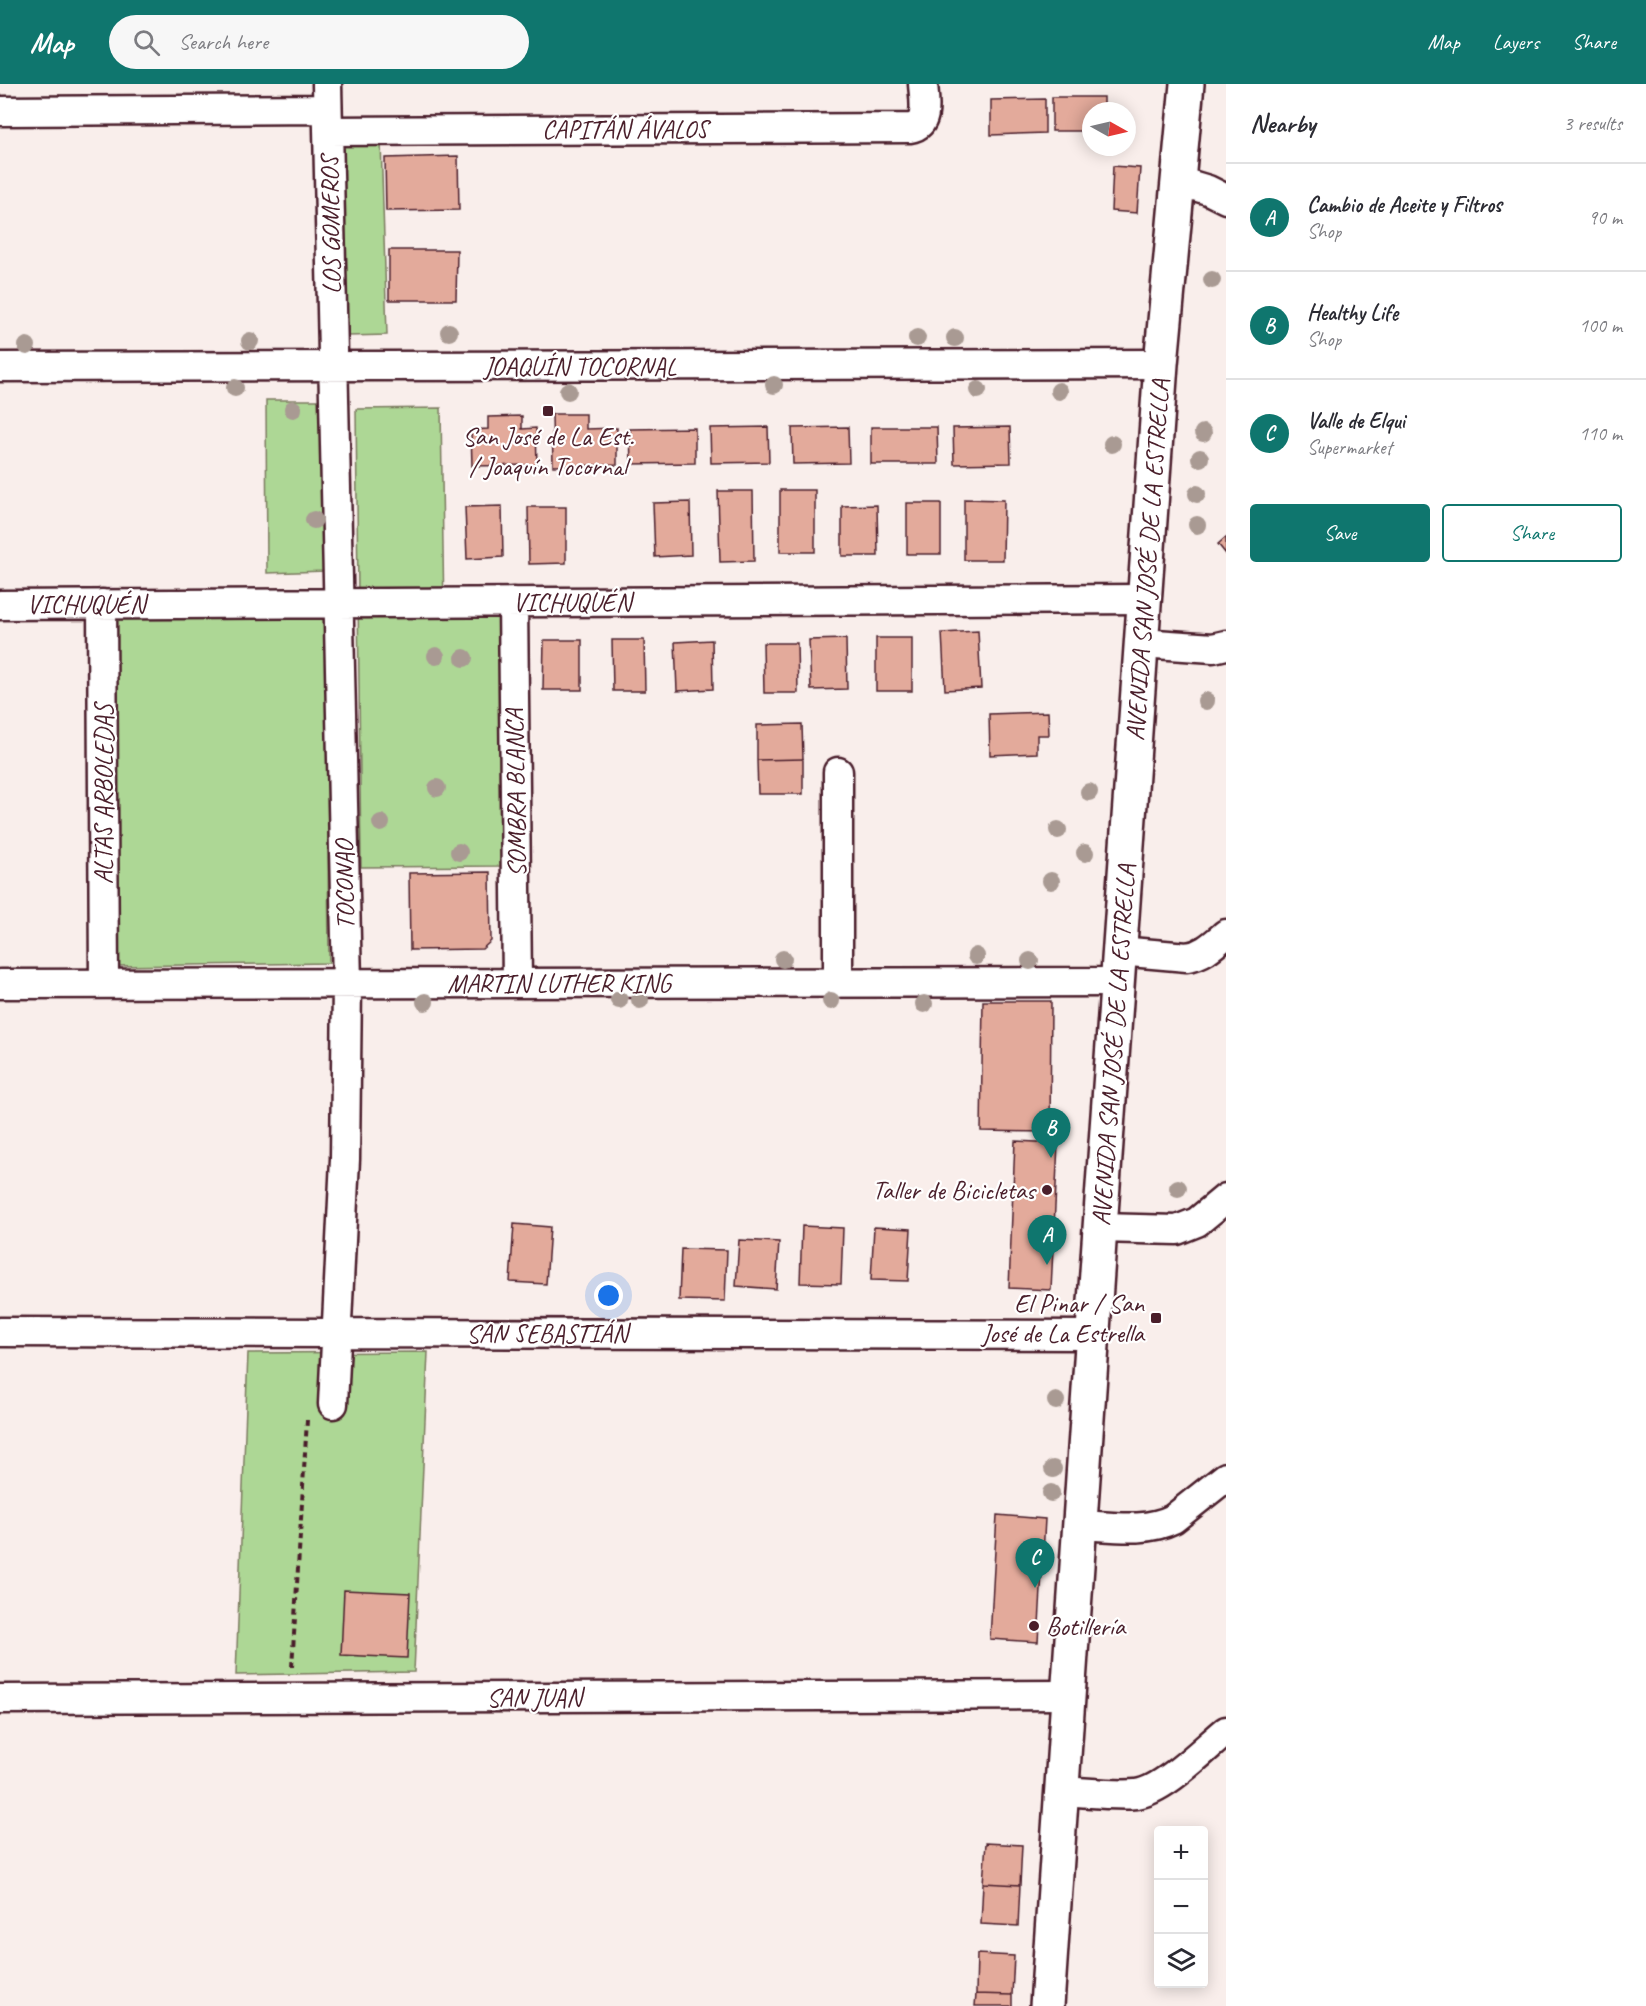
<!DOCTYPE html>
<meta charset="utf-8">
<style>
body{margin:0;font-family:Caveat,sans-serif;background:#f7f7f7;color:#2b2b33}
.controls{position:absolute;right:18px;bottom:18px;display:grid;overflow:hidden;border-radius:6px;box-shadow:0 3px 15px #0003}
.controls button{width:54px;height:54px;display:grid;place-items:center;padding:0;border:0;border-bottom:2px solid #e1e1e2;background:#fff;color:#2b2b33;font:30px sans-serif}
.compass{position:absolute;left:1082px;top:18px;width:54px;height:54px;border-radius:50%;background:#fff;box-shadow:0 3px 15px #0003;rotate:98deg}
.you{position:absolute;left:609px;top:1212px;width:21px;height:21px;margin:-15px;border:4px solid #fff;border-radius:50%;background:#1a73e8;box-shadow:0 0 0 9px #1a73e833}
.badge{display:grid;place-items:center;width:39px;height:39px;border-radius:50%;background:#0f766e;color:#fff;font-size:20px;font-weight:700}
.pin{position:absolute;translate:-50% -50px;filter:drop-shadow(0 2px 3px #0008)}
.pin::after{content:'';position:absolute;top:32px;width:21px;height:18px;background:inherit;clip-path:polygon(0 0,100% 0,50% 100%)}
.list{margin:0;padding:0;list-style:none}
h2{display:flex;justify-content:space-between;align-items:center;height:78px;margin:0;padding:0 24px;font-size:26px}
h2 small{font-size:20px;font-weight:400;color:#7c7c81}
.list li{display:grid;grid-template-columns:39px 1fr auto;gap:18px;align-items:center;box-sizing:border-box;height:108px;padding:0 24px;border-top:2px solid #e1e1e2}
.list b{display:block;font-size:22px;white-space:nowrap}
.list p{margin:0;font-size:20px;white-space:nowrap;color:#7c7c81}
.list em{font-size:20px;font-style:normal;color:#7c7c81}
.actions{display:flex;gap:12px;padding:18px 24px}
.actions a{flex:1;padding:14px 0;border:2px solid #0f766e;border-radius:6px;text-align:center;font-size:21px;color:#0f766e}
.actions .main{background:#0f766e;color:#fff}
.icon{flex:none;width:33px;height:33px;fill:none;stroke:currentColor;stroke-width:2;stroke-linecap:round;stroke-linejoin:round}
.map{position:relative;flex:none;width:1226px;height:1922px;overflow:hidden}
header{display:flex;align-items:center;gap:36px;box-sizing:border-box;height:84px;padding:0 30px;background:#0f766e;color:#fff}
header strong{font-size:28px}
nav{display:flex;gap:33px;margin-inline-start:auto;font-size:21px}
.search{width:420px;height:54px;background:#f7f7f7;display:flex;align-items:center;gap:15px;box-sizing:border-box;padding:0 21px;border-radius:33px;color:#7c7c81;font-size:22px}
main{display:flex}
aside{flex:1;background:#fff}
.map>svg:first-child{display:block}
.green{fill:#add795;stroke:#7c7b60;stroke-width:1.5}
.building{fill:#e3aa9b;stroke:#4a1f2b;stroke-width:1.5}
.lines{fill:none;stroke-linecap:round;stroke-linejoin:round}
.minor-casing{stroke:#4a1f2b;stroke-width:33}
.secondary-casing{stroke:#4a1f2b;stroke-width:38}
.path{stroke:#4a1f2b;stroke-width:4;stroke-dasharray:6 4.5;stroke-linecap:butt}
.minor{stroke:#fff;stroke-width:28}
.secondary{stroke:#fff;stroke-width:33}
.tree{fill:#a99a93}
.poi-dot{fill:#4a1f2b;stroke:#fff;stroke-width:2}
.labels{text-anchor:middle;stroke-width:4.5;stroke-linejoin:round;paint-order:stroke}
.street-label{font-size:26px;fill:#4a1f2b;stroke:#fff}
.poi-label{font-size:26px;fill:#4a1f2b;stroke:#fff;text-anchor:end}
</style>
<header>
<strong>Map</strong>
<div class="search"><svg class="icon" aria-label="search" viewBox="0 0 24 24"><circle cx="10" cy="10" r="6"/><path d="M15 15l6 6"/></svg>Search here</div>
<nav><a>Map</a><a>Layers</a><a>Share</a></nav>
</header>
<main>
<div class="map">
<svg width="1226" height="1922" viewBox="0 0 1226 1922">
<rect width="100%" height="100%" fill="#f9eeeb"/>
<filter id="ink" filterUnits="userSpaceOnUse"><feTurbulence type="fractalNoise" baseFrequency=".0167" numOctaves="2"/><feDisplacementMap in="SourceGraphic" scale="12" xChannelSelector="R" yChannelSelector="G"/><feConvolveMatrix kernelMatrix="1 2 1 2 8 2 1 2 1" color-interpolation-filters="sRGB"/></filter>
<g filter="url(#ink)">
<!-- green -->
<path class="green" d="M381 57 387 251 348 252 341 59Z
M266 316H321L325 487 267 489Z
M441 324 444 533H501L503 782 361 783 356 325Z
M326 534 329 879 114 882 109 535Z
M428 1268 414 1588 236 1591 248 1269Z"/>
<!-- building -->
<path class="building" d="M1052 13H1104V27H1091V47H1052Z
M1045 15V49L991 51V16Z
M458 72 459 126 386 127 385 74Z
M1113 82 1140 84 1137 129 1111 127Z
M389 166H457L456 216H389Z
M552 330H586V345L617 344V381L553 382Z
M522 332V345L536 344 537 381 472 382 471 346 488 345V333Z
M768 343 769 378 711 379 710 344Z
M848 343 849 379 793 380 792 344Z
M871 343H937L938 380H871Z
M1010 343 1011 379 954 380 953 344Z
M695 344V379L631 380 630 345Z
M780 406H815V468H780Z
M718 407H753L754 477 720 478Z
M964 415 1004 416 1003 476H964Z
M690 418 691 471 655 473 653 419Z
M907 419H941V470H907Z
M877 421 878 472H842V422Z
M502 422 503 473 467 475 465 423Z
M528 423H566V479L529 480Z
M1226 453V470L1218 460Z
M978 547 981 604 945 606 942 549Z
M876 554H912V607H876Z
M846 555 847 605 811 606 809 556Z
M544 556H582V606H543Z
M612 556H644L645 607H613Z
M712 556 713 605 677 607 675 558Z
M763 559H797L798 609H764Z
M1048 628 1049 651H1037V669L990 671 989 630Z
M802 640 803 675 757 676V641Z
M803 675V710H758L757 676Z
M490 788 491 857 482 865 410 866 409 789Z
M983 917H1051L1050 1048 981 1047Z
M1015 1057 1058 1059 1051 1206 1009 1204Z
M514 1140 550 1143 546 1200 510 1198Z
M802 1142 843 1144 841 1200 800 1199Z
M874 1143 911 1145 908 1197 871 1196Z
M739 1156 779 1158 776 1205 736 1202Z
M681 1165 727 1166 725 1217 679 1216Z
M997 1431 1045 1435 1038 1558 990 1555Z
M344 1506 410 1509 407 1574 341 1571Z
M986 1759 1022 1761 1020 1801 983 1799Z
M983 1799 1020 1801 1018 1842 981 1840Z
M977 1870 1014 1872 1012 1911 976 1910Z
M976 1910 1012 1911V1922H975Z"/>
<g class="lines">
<!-- minor casing -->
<g class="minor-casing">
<path id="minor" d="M327 0 347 900 345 1075 333 1320
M0 27 327 25
M328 47 910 44C930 42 924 15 923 0
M1178 97 1208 106 1226 115
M0 283 1161 280
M513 518 517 899
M102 520 104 900
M0 521 1144 515
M1141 559 1213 564 1226 561
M838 688V899
M1119 867 1187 873C1203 871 1214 860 1226 850
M0 900 1117 898
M1100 1144 1177 1146 1197 1138 1226 1114
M0 1248 1093 1251
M1080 1441C1110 1442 1145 1449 1173 1435L1226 1393
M0 1615 1069 1611
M1062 1707C1084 1708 1114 1712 1136 1710 1163 1707 1204 1665 1226 1647"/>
</g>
<!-- secondary casing -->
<g class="secondary-casing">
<path id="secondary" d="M1047 1922 1100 1144 1161 280 1187 0"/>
</g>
<!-- path -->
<path class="path" d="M292 1583 307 1336"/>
<!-- minor -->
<use href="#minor" class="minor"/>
<!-- secondary -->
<use href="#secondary" class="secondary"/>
</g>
<!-- trees -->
<g class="tree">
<circle cx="1212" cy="196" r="9"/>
<circle cx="449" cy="248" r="9"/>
<circle cx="917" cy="254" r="9"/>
<circle cx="955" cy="254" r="9"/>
<circle cx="250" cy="257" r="9"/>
<circle cx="27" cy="262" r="9"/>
<circle cx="774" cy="301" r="9"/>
<circle cx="235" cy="304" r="9"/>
<circle cx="978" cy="306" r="9"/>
<circle cx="568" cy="307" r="9"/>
<circle cx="1059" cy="307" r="9"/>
<circle cx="293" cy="325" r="9"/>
<circle cx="1203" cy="349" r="9"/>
<circle cx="1112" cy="360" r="9"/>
<circle cx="1200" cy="374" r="9"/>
<circle cx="1197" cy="410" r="9"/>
<circle cx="314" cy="436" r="9"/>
<circle cx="1197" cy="441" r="9"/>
<circle cx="436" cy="572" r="9"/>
<circle cx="464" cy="574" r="9"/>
<circle cx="1206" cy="617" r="9"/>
<circle cx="437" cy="704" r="9"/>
<circle cx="1089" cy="708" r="9"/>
<circle cx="381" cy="739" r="9"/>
<circle cx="1058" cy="746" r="9"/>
<circle cx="459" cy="768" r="9"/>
<circle cx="1085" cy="769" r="9"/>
<circle cx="1051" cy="797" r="9"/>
<circle cx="976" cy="872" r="9"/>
<circle cx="783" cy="875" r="9"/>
<circle cx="1030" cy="877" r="9"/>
<circle cx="619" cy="916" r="9"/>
<circle cx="640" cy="916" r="9"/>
<circle cx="831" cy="917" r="9"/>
<circle cx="425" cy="918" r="9"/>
<circle cx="924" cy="920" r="9"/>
<circle cx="1178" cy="1104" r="9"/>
<circle cx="1056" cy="1317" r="9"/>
<circle cx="1053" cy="1385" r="9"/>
<circle cx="1051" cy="1409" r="9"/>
</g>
</g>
<!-- markers -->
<g class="poi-dot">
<rect x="542" y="321" width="12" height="12" rx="3"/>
<circle cx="1047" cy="1106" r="6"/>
<rect x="1150" y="1228" width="12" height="12" rx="3"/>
<circle cx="1034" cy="1542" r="6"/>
</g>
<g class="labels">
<!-- street labels -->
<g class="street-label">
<text x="625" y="54">CAPITÁN ÁVALOS</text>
<text transform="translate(330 141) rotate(-91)" y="9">LOS GOMEROS</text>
<text x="580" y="291">JOAQUÍN TOCORNAL</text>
<text transform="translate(1147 476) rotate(-86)" y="9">AVENIDA SAN JOSÉ DE LA ESTRELLA</text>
<text x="572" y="527">VICHUQUÉN</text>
<text x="86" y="529">VICHUQUÉN</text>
<text transform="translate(515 709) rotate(-91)" y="9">SOMBRA BLANCA</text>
<text transform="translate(103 710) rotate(-90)" y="9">ALTAS ARBOLEDAS</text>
<text transform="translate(344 801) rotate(-91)" y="9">TOCONAO</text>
<text x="559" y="908">MARTIN LUTHER KING</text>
<text transform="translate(1113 961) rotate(-86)" y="9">AVENIDA SAN JOSÉ DE LA ESTRELLA</text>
<text x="547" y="1258">SAN SEBASTIÁN</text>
<text x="534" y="1622">SAN JUAN</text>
</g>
<!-- poi labels -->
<g class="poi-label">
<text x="548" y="361" text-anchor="middle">San José de La Est.<tspan x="548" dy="30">/ Joaquín Tocornal</tspan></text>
<text x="1035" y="1115">Taller de Bicicletas</text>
<text x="1144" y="1228">El Pinar / San<tspan x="1144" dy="30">José de La Estrella</tspan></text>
<text x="1046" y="1551" text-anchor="start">Botillería</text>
</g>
</g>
</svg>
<div class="controls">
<button>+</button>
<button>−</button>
<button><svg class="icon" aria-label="layers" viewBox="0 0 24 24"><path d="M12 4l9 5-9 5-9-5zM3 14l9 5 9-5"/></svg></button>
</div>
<svg class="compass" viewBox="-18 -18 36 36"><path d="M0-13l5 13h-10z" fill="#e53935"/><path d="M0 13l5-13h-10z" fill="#7c7c81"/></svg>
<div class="you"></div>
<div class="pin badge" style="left:1047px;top:1181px">A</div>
<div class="pin badge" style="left:1051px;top:1074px">B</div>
<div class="pin badge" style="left:1035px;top:1504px">C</div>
</div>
<aside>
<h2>Nearby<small>3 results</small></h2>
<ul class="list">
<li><span class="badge">A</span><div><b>Cambio de Aceite y Filtros</b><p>Shop</p></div><em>90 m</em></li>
<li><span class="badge">B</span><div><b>Healthy Life</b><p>Shop</p></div><em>100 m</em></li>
<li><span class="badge">C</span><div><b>Valle de Elqui</b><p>Supermarket</p></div><em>110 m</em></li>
</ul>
<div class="actions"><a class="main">Save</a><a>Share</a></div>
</aside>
</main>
